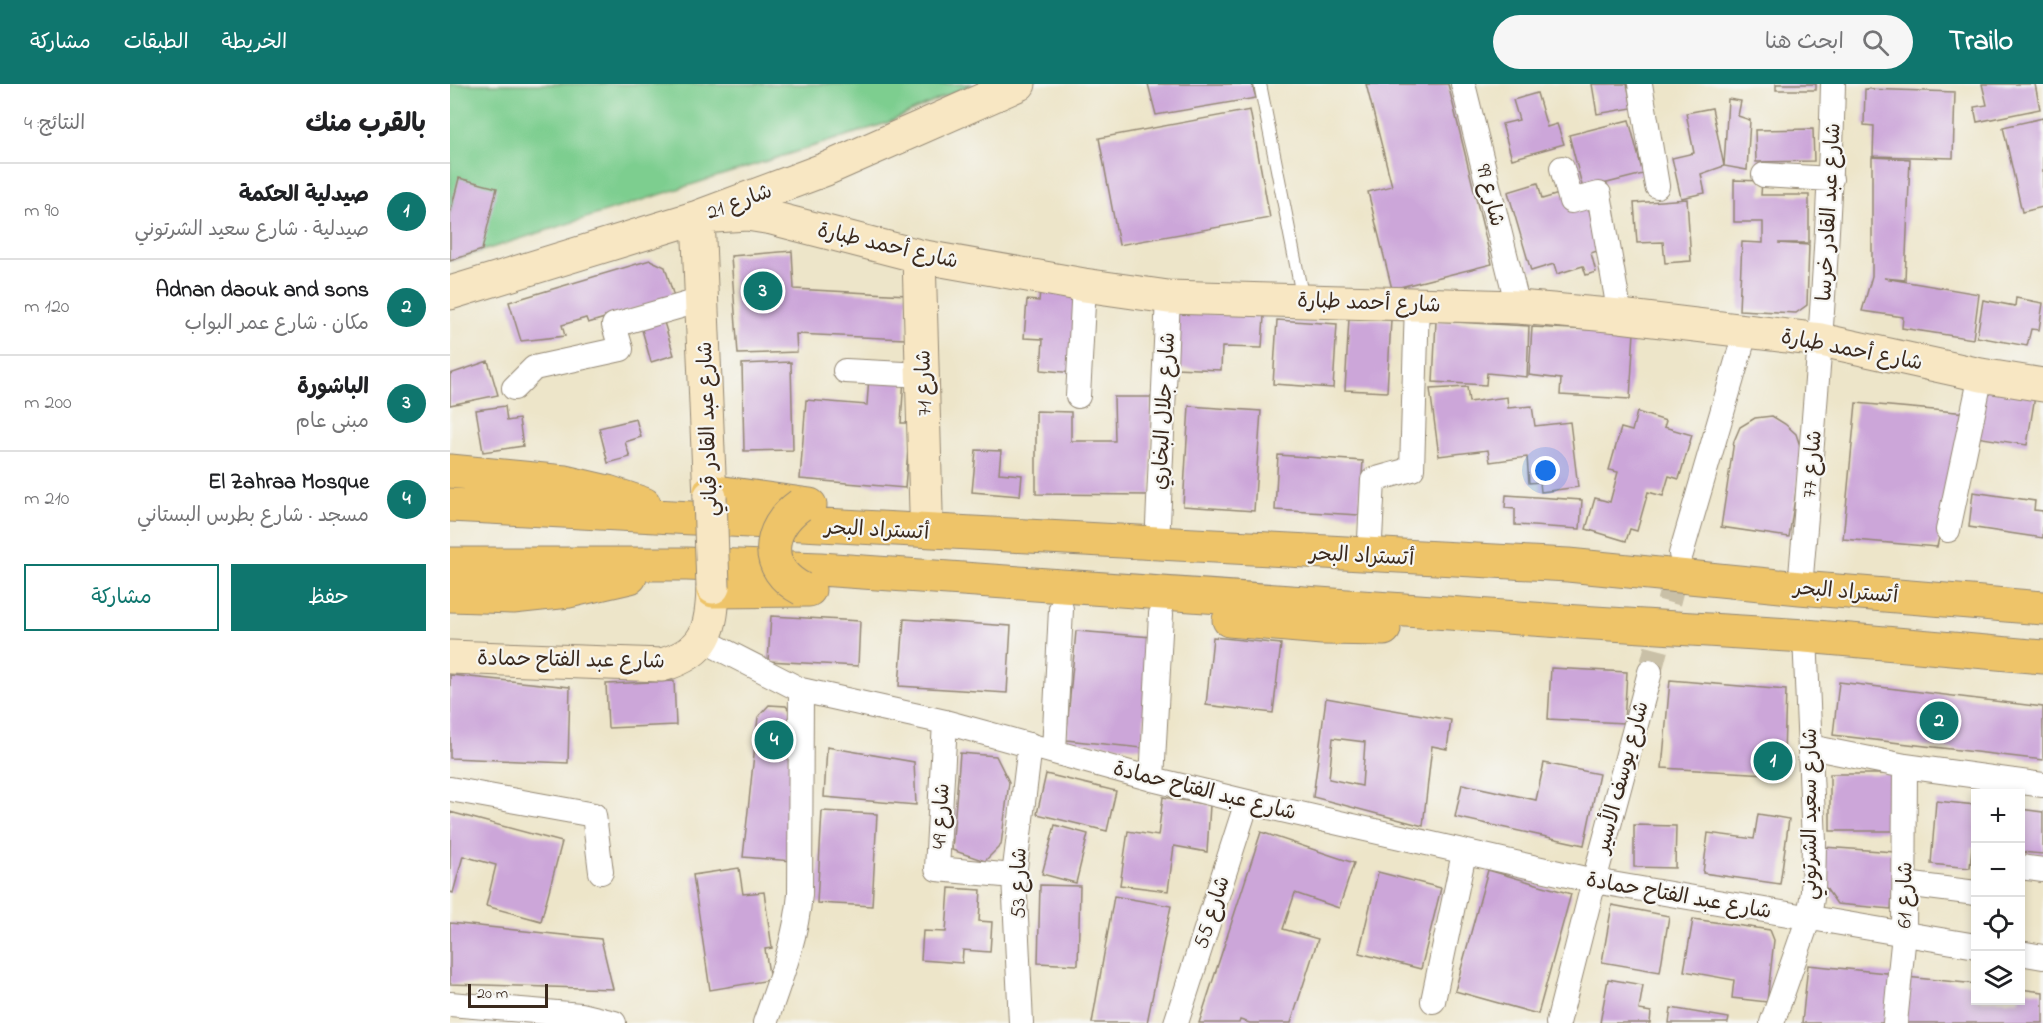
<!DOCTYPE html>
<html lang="ar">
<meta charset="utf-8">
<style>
body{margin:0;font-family:"Indie Flower","Playpen Sans Arabic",sans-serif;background:#f6f6f6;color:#202124;direction:rtl}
.controls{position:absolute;right:18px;bottom:18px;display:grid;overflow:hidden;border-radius:0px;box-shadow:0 3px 9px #0003}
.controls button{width:54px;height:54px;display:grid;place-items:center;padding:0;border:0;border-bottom:2px solid #e0e0e0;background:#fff;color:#202124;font:30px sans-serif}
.scale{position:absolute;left:18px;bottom:15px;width:80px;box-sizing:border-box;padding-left:6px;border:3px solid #3b2a1e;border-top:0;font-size:16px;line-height:21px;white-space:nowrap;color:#3b2a1e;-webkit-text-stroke:4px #f6f6f2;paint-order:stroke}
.you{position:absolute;left:1096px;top:387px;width:21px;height:21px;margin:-15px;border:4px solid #fff;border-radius:50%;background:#1a73e8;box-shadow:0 0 0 9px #1a73e833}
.badge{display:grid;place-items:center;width:39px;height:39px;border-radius:50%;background:#0f766e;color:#fff;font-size:20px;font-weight:700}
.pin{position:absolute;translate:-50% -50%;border:3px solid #fff;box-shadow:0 2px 6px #0006}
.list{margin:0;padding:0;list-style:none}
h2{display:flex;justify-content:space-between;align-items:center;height:78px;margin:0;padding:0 24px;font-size:26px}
h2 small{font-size:20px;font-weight:400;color:#757577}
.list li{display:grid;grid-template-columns:39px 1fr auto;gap:18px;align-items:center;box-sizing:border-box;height:96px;padding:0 24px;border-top:2px solid #e0e0e0}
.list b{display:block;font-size:22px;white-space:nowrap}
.list p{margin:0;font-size:20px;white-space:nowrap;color:#757577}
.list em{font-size:20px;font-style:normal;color:#757577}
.actions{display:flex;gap:12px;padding:18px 24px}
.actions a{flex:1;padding:14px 0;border:2px solid #0f766e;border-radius:0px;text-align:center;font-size:21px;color:#0f766e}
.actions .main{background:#0f766e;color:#fff}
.icon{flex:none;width:33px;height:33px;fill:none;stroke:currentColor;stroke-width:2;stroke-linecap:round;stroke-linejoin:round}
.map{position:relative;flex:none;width:1593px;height:939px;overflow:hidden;direction:ltr}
header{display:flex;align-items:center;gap:36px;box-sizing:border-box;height:84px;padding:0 30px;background:#0f766e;color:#fff}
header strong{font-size:28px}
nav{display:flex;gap:33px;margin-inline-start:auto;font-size:21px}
.search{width:420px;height:54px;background:#f6f6f6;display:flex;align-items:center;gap:15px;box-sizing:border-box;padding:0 21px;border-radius:33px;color:#757577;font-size:22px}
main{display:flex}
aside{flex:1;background:#fff}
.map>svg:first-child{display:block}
.green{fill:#7dce8f;stroke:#5c7c56;stroke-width:1.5}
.building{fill:#cca6d9;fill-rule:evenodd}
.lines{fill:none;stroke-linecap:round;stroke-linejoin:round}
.street-tunnel{stroke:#c9c0a7;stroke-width:24;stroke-dasharray:24 12;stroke-linecap:butt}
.lane-casing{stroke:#948874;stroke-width:14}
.street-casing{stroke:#948874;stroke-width:26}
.secondary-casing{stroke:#948874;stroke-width:35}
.highway-casing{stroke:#948874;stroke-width:35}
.lane{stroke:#fff;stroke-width:12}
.street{stroke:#fff;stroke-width:24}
.secondary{stroke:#f8e7c3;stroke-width:33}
.highway{stroke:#eec469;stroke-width:33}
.secondary-bridge-casing{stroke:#948874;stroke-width:35;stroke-linecap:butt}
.highway-bridge-casing{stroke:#948874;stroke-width:35;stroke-linecap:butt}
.secondary-bridge{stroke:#f8e7c3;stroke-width:33}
.highway-bridge{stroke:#eec469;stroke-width:33}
.labels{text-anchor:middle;stroke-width:4.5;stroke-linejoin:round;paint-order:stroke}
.street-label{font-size:21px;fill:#3b2a1e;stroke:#f6f6f2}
</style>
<header>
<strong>Trailo</strong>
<div class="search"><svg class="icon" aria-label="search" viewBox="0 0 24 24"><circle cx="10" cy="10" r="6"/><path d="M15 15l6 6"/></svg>ابحث هنا</div>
<nav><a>الخريطة</a><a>الطبقات</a><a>مشاركة</a></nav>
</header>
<main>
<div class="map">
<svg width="1593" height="939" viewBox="0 0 1593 939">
<rect width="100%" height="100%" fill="#f6f6f2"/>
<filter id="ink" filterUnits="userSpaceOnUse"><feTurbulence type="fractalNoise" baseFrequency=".0167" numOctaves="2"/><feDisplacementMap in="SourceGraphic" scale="12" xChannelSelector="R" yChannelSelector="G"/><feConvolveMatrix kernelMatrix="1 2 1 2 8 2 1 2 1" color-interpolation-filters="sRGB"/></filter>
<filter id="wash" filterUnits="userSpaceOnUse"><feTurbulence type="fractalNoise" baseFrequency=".008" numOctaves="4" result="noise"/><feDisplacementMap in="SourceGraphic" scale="24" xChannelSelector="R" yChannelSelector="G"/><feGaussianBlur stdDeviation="1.35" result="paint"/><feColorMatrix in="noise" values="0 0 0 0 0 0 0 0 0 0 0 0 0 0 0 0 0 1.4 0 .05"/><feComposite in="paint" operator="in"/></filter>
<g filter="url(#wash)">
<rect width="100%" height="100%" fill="#ede5c9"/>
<!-- green -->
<path class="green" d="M0 0H522L437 39 0 177Z"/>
<g id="blocks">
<!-- building -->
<path class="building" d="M698 0H802L806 14 706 31Z
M916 0H998L1042 180 942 205 918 108 942 102Z
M1142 0H1177L1182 24 1147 30Z
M1326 0H1366V6H1326Z
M1532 0H1585L1590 25 1527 38 1524 23 1537 21Z
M1415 5 1505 8 1503 74 1423 72 1424 42 1414 41Z
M1087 9 1097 43 1107 40 1114 60 1062 75 1052 40 1069 36 1063 16Z
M1278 15 1291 17 1288 32 1300 36 1297 86 1274 82Z
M1262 24 1274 82 1251 90 1255 109 1231 114 1222 74 1244 69 1236 29Z
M800 26 820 134 669 161 649 54Z
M1593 34V123L1572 128 1553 43Z
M1179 36 1193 90 1133 105 1119 51Z
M1363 45 1364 77 1306 78 1305 46Z
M1422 73 1460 75 1455 196 1434 194 1529 210 1523 255 1452 244 1453 233 1412 227 1422 192Z
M9 94 47 104 32 166 0 177V130Z
M1284 96 1312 97 1311 111H1359V159H1328L1359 161 1357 221 1346 229 1289 226 1292 158 1313 159V138H1284Z
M1088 99 1092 115 1112 109 1138 122 1150 166 1141 169 1146 188 1136 191 1133 182 1107 190 1104 180 1081 187 1058 108Z
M1237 115 1241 177 1215 179 1213 158 1187 159 1184 119Z
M342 167 344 205 457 211 455 255 346 250 347 268 288 270 281 172Z
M200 176 215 183 224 213 138 239 136 234 112 241 115 252 71 257 59 218Z
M590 207 630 209 624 289 591 286 593 255 574 254 577 216 589 217Z
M1566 214 1593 219 1589 246 1581 245 1577 262 1527 253 1533 216 1565 222Z
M727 228 814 232 812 264 772 263 771 286 725 284Z
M899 234 941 236 937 308 895 306Z
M213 235 224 271 201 278 191 242Z
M827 236 887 240 883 304 823 300Z
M986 237 1079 242 1077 293 1037 289 1036 301 983 298Z
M1082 243 1184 248 1180 315 1110 311 1111 295 1079 291Z
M38 277 48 311 0 321V290Z
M341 278 343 366 294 367 292 280Z
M419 292 454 294 451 339H460L455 404 350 395 356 316 417 321Z
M1017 303 1019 318 1057 313 1058 324 1082 322 1085 342 1120 338 1128 403 1091 408 1090 398 1079 399 1077 373 1040 378 1038 366 989 372 980 305Z
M1534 304 1585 312 1577 361 1526 353Z
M664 313H701V411L586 410V327L621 328V357H665Z
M1406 319 1517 329 1487 463 1393 455Z
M55 322 57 337 69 335 73 362 33 368 26 326Z
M739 322 811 327 804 427 733 422Z
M1187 328 1216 337 1214 343 1242 351 1229 395 1219 392 1213 412 1198 408 1187 447 1180 445 1176 457 1136 445 1145 414 1160 418 1168 388 1159 386 1171 344 1182 347Z
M1322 332 1335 340 1346 350 1352 368 1339 453 1271 443 1284 357 1290 343 1305 334Z
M186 335 191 353 175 358 180 373 158 379 149 344Z
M526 366 551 367 549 389 572 391 570 412 522 408Z
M828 371 913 377 909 431 825 426Z
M1523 408 1585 417 1584 426 1593 427V454L1519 443Z
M1056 411 1132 416 1130 445 1065 441V425L1055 424Z
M321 532 410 537 408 582 318 577Z
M454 535 561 542 557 609 449 602Z
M626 547 702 553 692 664 616 656Z
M763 553 831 560 823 629 756 621Z
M1101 584 1177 588 1174 639 1098 635Z
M0 591 120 603 118 679 0 674Z
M1220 596 1336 606 1334 671 1318 690 1212 684Z
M224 597 226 641 158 644 156 600Z
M1389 598 1593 623V676L1383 651Z
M876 614 1001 636 997 665 982 662 973 742 863 713ZM883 654 915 658 912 702 879 695Z
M319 621 336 622 344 633 343 777 293 773 308 633Z
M377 663 464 678 466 721 374 713Z
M510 669 546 672 559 698 551 761 535 777 502 766Z
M1094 679 1149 690 1134 761 1005 733 1012 700 1086 716Z
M596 690 666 707 657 747 587 730Z
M1380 690H1443V747H1380Z
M713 713 760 721 757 768 724 762 718 807 670 801 678 747 708 752Z
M1486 717 1526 721V764L1522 763 1520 784 1481 780Z
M1570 725 1593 728V770L1570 768Z
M372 727 427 730 422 822 367 819Z
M0 728 112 758 91 837 36 822 46 781 13 772 3 809 0 808Z
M1308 730 1339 735 1330 800 1253 789 1258 749 1304 755Z
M605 741 638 750 626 799 592 790Z
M1184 741 1226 742 1225 784 1184 783Z
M811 748 904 779 889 824 845 809 833 845 868 855 841 939H800L790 936 789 939H749Z
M1373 763 1445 768 1441 825 1387 820 1371 797Z
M289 784 293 810 314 808 322 864 315 865 320 896 260 906 243 791Z
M1038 786 1121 810 1088 930 1005 907Z
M928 788 991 804 971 885 909 869Z
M590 801 630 802 628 881 588 879Z
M499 804 531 806 529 837 542 838 540 868 513 866 512 879 471 876 473 847 496 848Z
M664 812 721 822 697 939H642Z
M1162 821 1219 832 1210 888 1152 878Z
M1243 835 1320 846 1324 856 1317 918 1282 914 1284 896 1234 887Z
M0 839 151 855 163 905 0 900Z
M1358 881 1446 890 1441 939H1352Z
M1456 893 1526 900V916H1570V905L1593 908V939H1450Z
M1158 895 1193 901 1189 926 1201 928 1200 939H1150Z
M1221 924 1279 934 1278 939H1219Z"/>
</g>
</g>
<g filter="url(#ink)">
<use href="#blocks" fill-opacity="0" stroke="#948874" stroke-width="1.5"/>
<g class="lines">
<!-- street-tunnel -->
<path class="street-tunnel" d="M1200 588 1229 478"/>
<!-- lane casing -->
<g class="lane-casing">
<path id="lane" d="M810 0 853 216"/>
</g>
<!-- street casing -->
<g class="street-casing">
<path id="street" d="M1013 0 1068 223
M1190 0 1207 102
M1112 84 1121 117 1149 110 1170 232
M1314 91 1381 95
M395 287 474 291
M64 304 84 284 171 265 164 241 252 216
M628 312 634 201
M708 440 718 213
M1498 446 1531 291
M920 455 923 396 962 385 967 219
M1231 470 1296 246
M1350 504C1364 336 1379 169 1383 0
M253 556 351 606 495 638 702 695 797 718 1144 797 1526 862
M495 638 487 785 564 792
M1360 663 1455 682 1593 701
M604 667 611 525
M702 695 711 530
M0 705 144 731 151 788
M1570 783 1593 786
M1455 800 1526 809
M1570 869 1593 873
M983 917 1014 769
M0 920 131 931 164 939
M315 939C330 896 346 856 350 810L351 606
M571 939 564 792 580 661
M726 939 797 718
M1108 939 1144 797 1200 588
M1322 939 1359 833 1363 808 1364 758 1355 552
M1445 939 1454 850 1455 682"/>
</g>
<!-- secondary casing -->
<g class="secondary-casing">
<path id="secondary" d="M248 133 297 130 322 134 469 172 634 201 718 213 1068 223 1170 232 1371 256 1531 291 1593 301
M248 133 260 413
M469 172 476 427
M0 209 248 133 376 85 569 0
M0 573 212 581C257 568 262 545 263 503"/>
</g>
<!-- highway casing -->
<g class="highway-casing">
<path id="highway" d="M0 387 115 398 158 408 194 420
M260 407 360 421
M0 421 1118 481 1350 504 1593 524
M0 480H237L370 485 1112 537 1355 552 1593 573
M263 507 359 506
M0 511 63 513 119 507 180 493
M779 536 872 544 934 545"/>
</g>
<!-- lane -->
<use href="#lane" class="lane"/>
<!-- street -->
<use href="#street" class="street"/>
<!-- secondary -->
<use href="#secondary" class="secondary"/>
<!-- highway -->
<use href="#highway" class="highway"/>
<!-- secondary-bridge casing -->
<g class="secondary-bridge-casing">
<path id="secondary-bridge" d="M260 413 263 503"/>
</g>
<!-- highway-bridge casing -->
<g class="highway-bridge-casing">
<path id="highway-bridge" d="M350 421C316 445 313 485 352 505"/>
</g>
<!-- secondary-bridge -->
<use href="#secondary-bridge" class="secondary-bridge"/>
<!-- highway-bridge -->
<use href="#highway-bridge" class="highway-bridge"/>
</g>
</g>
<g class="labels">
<!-- street labels -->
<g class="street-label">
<text transform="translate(1041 111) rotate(76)" y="7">شارع 99</text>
<text transform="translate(289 117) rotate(-20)" y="7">شارع 21</text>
<text transform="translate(1378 128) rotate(-87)" y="7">شارع عبد القادر خرسا</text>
<text transform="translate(438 161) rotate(13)" y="7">شارع أحمد طبارة</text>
<text transform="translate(919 218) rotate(2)" y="7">شارع أحمد طبارة</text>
<text transform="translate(1402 265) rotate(11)" y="7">شارع أحمد طبارة</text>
<text transform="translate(473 299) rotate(-91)" y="7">شارع 71</text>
<text transform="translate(713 327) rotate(-87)" y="7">شارع جلال البخاري</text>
<text transform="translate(257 345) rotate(-92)" y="7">شارع عبد القادر قباني</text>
<text transform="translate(1361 380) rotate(-85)" y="7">شارع 77</text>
<text transform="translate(427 445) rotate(3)" y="7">أتستراد البحر</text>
<text transform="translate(912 471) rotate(3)" y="7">أتستراد البحر</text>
<text transform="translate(1396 507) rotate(5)" y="7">أتستراد البحر</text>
<text transform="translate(121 575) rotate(1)" y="7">شارع عبد الفتاح حمادة</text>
<text transform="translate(1171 693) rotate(-75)" y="7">شارع يوسف الأسير</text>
<text transform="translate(755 706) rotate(14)" y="7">شارع عبد الفتاح حمادة</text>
<text transform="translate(1359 730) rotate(-90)" y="7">شارع سعيد الشرتوني</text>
<text transform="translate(490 732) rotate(-87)" y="7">شارع 49</text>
<text transform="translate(568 799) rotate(-89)" y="7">شارع 53</text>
<text transform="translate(1229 811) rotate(10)" y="7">شارع عبد الفتاح حمادة</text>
<text transform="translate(1454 811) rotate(-89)" y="7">شارع 61</text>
<text transform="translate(761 828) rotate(-72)" y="7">شارع 55</text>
</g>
</g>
</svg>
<div class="controls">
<button>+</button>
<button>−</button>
<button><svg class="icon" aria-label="locate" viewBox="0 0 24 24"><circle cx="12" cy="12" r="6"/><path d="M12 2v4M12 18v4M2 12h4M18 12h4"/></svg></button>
<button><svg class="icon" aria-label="layers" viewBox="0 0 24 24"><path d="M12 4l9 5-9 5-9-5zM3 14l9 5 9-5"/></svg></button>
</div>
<div class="scale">20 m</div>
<div class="you"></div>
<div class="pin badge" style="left:1323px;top:677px">1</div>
<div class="pin badge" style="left:1489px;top:637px">2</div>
<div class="pin badge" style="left:313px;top:207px">3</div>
<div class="pin badge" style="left:324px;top:656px">4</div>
</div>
<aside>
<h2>بالقرب منك<small>النتائج: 4</small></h2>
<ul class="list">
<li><span class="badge">1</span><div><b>صيدلية الحكمة</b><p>صيدلية · شارع سعيد الشرتوني</p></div><em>90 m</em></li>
<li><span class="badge">2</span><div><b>Adnan daouk and sons</b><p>مكان · شارع عمر البواب</p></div><em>120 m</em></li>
<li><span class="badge">3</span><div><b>الباشورة</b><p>مبنى عام</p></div><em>200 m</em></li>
<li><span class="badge">4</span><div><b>El Zahraa Mosque</b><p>مسجد · شارع بطرس البستاني</p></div><em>210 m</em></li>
</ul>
<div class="actions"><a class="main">حفظ</a><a>مشاركة</a></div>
</aside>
</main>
